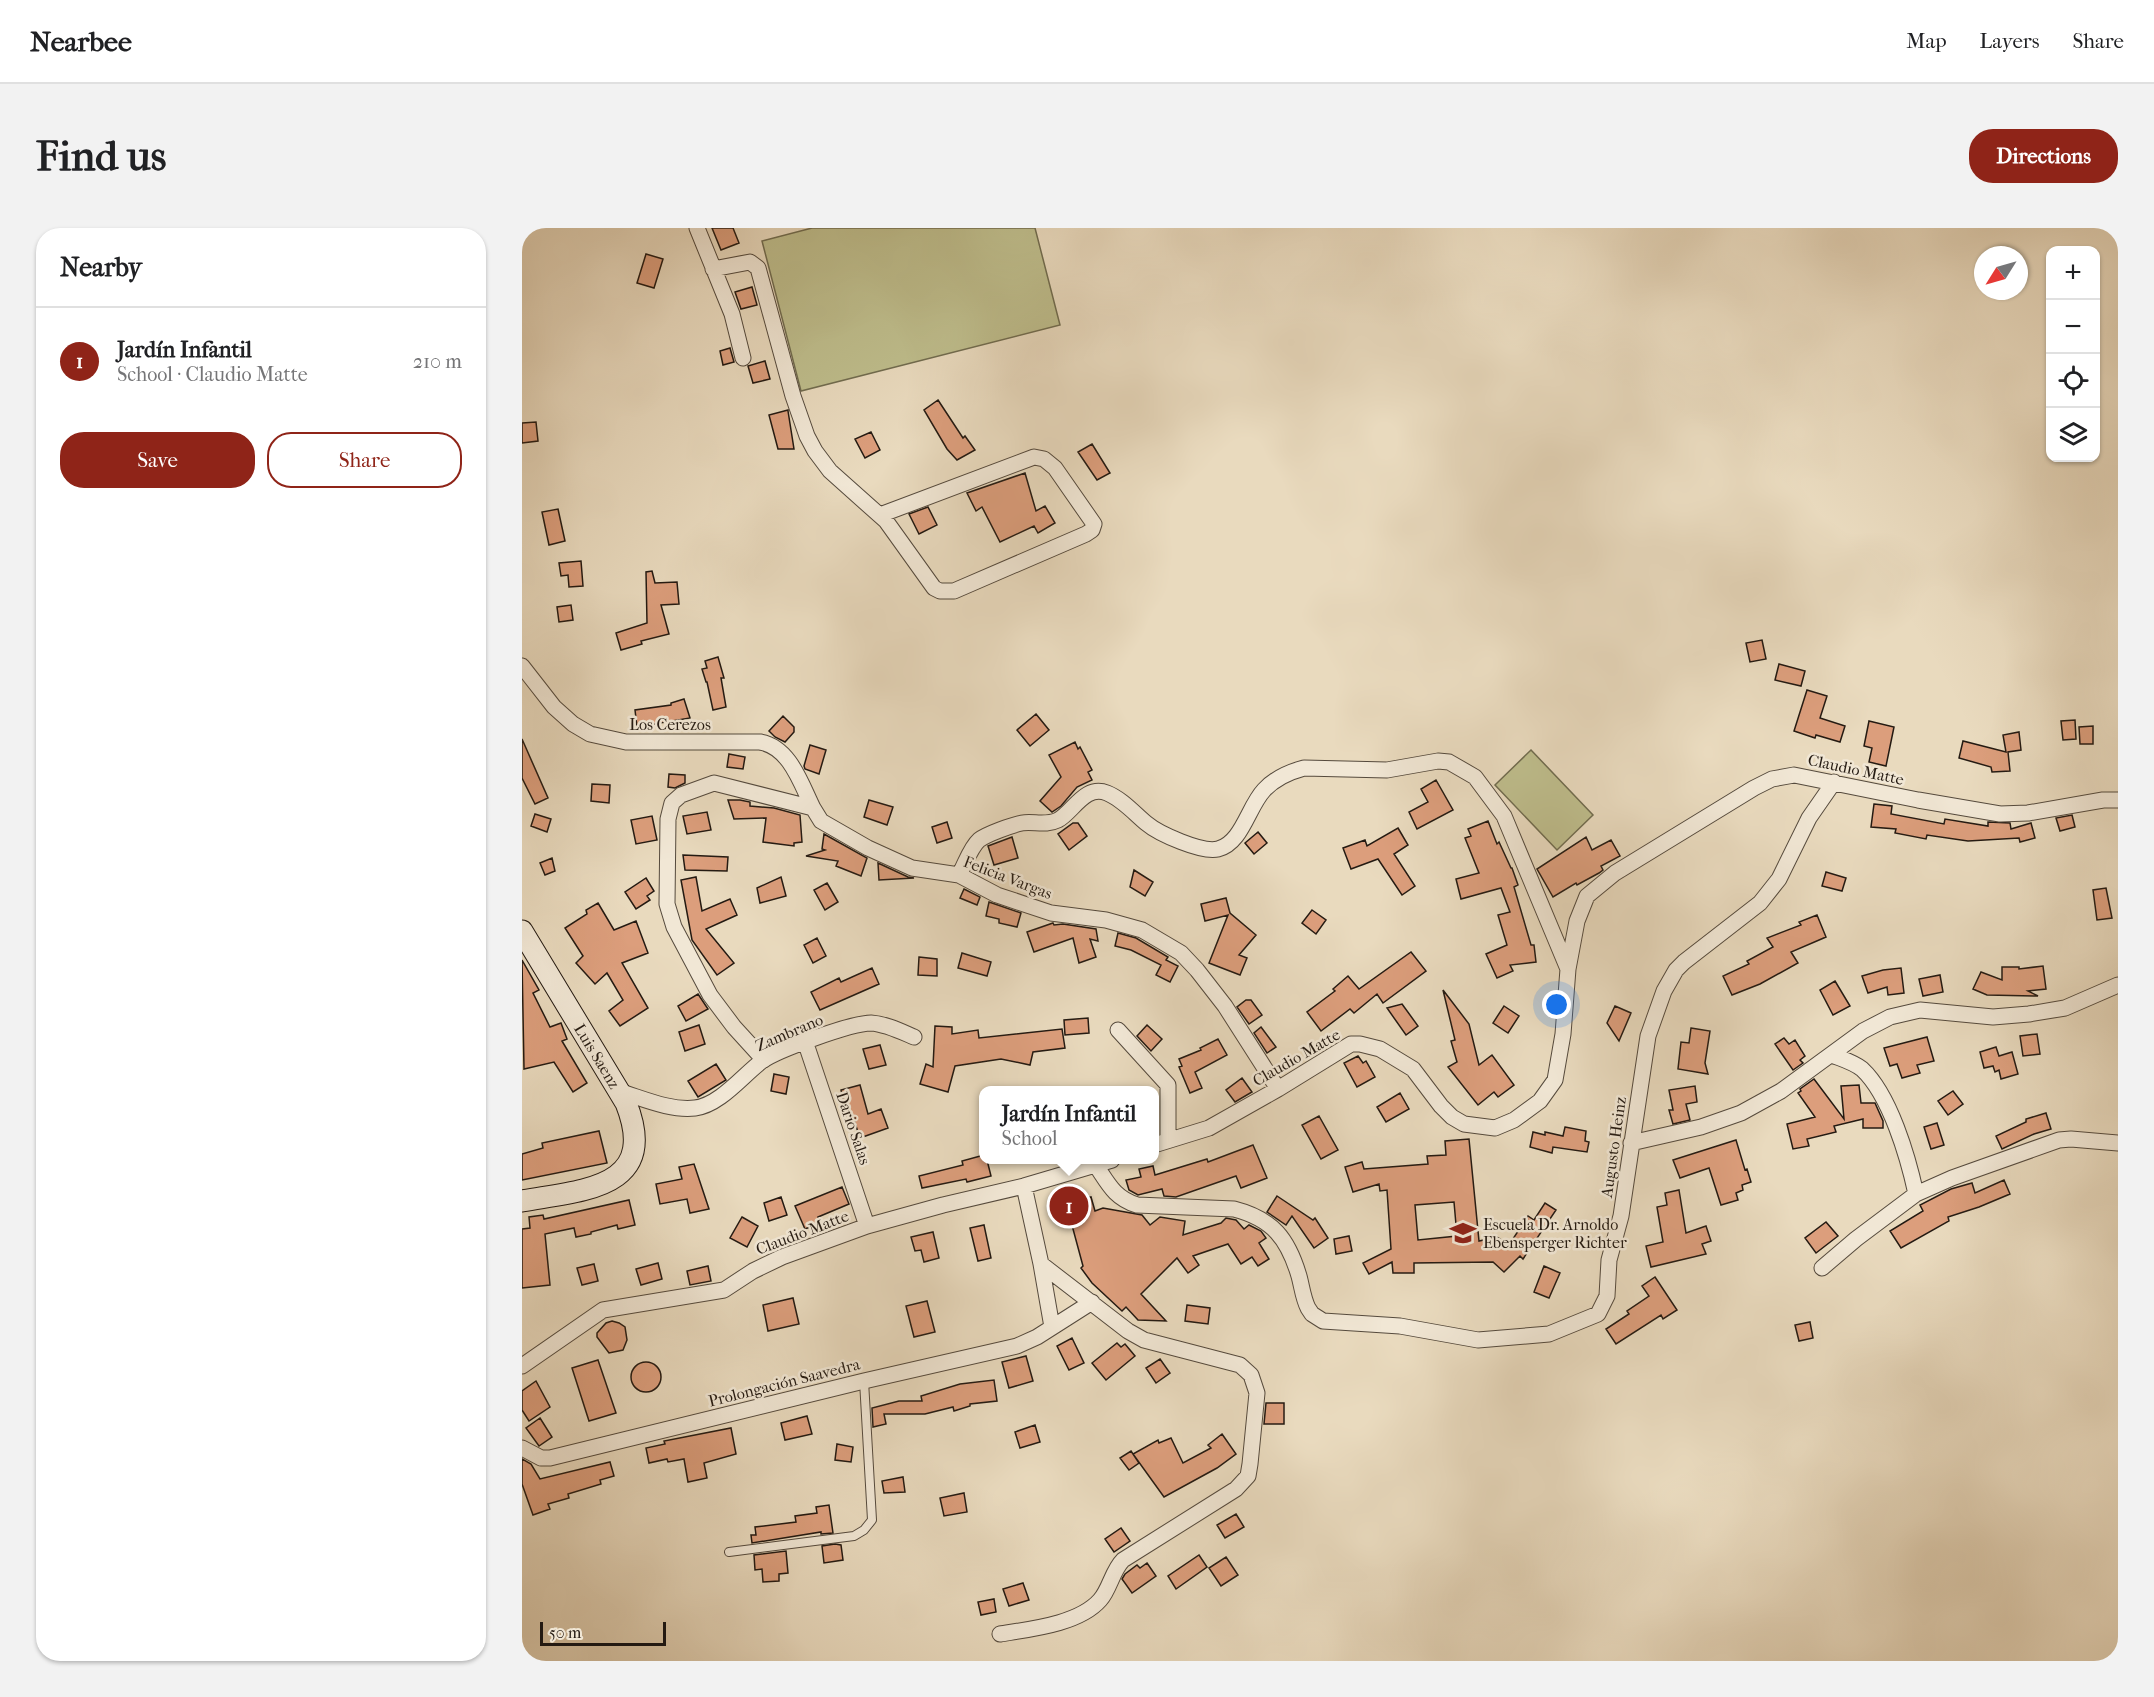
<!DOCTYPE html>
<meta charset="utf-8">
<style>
body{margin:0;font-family:"IM FELL French Canon",serif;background:#f2f2f2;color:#202124}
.controls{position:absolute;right:18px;top:18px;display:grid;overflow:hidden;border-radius:12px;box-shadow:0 2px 4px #0004}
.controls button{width:54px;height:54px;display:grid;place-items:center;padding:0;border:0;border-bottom:2px solid #e0e0e0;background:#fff;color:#202124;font:30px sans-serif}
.compass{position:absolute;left:1452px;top:18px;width:54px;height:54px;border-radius:50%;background:#fff;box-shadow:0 2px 4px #0004;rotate:233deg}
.scale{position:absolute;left:18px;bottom:15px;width:126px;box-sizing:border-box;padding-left:6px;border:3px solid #241a12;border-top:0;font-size:16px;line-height:21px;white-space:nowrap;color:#241a12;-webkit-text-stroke:4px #f1e7d5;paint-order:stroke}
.you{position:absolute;left:1035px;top:777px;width:21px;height:21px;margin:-15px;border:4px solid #fff;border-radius:50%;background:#1a73e8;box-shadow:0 0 0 9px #1a73e833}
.badge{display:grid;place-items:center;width:39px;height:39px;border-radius:50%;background:#8f2418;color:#fff;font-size:20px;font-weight:700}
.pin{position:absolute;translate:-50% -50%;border:3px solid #fff;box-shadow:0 2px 6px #0006}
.popup{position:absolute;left:457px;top:858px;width:180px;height:78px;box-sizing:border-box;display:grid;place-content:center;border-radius:12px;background:#fff;filter:drop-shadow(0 2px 4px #0005);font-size:20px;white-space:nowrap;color:#757577}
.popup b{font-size:22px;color:#202124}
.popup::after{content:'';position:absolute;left:50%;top:100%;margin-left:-12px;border:12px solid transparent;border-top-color:#fff}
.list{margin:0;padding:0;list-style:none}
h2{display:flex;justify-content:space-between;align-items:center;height:78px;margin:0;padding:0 24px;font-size:26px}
h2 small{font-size:20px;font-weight:400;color:#757577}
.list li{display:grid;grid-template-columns:39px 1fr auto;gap:18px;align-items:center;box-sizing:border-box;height:108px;padding:0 24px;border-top:2px solid #e0e0e0}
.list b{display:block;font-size:22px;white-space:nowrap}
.list p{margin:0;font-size:20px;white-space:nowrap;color:#757577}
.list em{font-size:20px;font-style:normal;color:#757577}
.actions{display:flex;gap:12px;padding:18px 24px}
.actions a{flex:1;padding:14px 0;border:2px solid #8f2418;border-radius:24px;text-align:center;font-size:21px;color:#8f2418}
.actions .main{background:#8f2418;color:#fff}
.icon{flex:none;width:33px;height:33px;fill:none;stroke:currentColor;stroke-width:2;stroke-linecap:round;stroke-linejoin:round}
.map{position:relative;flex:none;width:1596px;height:1433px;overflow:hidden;border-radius:24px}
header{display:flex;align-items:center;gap:36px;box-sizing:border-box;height:84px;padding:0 30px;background:#fff;border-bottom:2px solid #e0e0e0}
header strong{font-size:28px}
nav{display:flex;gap:33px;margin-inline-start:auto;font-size:21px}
.intro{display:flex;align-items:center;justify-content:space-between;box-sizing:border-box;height:144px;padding:0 36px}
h1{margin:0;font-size:42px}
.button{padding:15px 27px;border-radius:24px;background:#8f2418;color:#fff;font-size:21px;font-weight:700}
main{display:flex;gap:36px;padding:0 36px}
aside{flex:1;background:#fff;border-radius:24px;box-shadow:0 2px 4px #0004}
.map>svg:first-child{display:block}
.grass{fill:#bebd8c;stroke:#716c4f;stroke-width:1.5}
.building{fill:#dc9e7c;stroke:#241a12;stroke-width:1.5;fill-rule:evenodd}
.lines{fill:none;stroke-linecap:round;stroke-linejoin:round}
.service-casing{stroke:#554a3d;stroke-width:10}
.minor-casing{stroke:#554a3d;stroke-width:17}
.secondary-casing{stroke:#241a12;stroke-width:23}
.service{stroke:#f1e7d5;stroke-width:8}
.minor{stroke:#f1e7d5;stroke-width:15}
.secondary{stroke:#f1e7d5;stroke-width:21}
.labels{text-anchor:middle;stroke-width:5;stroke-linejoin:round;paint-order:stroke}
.street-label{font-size:16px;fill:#241a12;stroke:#f1e7d5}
.poi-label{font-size:16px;fill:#241a12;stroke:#f1e7d5;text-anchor:start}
</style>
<header>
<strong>Nearbee</strong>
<nav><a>Map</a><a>Layers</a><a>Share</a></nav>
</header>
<div class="intro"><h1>Find us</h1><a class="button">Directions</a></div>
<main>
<aside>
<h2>Nearby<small></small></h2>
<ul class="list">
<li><span class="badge">1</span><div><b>Jardín Infantil</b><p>School · Claudio Matte</p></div><em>210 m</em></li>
</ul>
<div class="actions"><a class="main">Save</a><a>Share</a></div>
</aside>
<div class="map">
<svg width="1596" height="1433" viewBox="0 0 1596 1433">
<rect width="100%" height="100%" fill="#e9dabe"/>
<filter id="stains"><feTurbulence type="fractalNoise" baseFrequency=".00333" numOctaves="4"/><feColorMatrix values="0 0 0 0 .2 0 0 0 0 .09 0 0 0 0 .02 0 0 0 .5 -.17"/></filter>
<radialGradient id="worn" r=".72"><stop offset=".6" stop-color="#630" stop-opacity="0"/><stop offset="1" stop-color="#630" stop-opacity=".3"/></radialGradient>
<!-- grass -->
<path class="grass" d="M290 0H513L538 97 279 163 240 13Z
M1009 522 1071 587 1035 622 973 557Z"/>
<!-- building -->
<path class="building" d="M190 0H211L217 15 199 22Z
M124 26 141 31 132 60 115 55Z
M230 59 235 77 219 81 213 64Z
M208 120 212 134 201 137 198 123Z
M243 133 248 151 231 155 226 138Z
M416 172 441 210 443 208 453 222 435 232 425 221 402 182Z
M266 182V183L272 221H256L247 187Z
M14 194 16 213 0 215V195Z
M349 204 358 222 343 230 333 211Z
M570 216 588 245 575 252 556 224Z
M503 245 514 283 523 278 533 295 516 305 512 298 478 314 460 279 454 283 445 265Z
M406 279 415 297 397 306 387 286Z
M36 281 43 313 27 317 20 284Z
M59 333 61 358 47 359 46 347 39 348 37 335Z
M130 343 133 355 155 354 157 376 139 377 147 406 119 413 120 416 99 422 94 405 125 395 124 344Z
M49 377 51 392 37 394 35 379Z
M1240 412 1244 431 1228 434 1224 415Z
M196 429 202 450H199L204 479 191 482 185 454H184L180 441 185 440 183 433Z
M1257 436 1283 443 1279 458 1253 452Z
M1285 462 1305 468 1298 490 1323 498 1318 514 1294 507 1293 510 1272 503Z
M162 471 168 490 115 499 113 482 149 477V475Z
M514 486 527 502 508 518 495 502Z
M261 488 272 499V504L263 514 253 509 247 503Z
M1553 492 1554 511 1541 512 1539 493Z
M1347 493 1372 499 1364 538 1347 534 1350 520 1342 518Z
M1571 498V516H1558L1557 499Z
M1497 504 1499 522 1486 524 1488 543 1470 544 1469 539 1437 530 1441 513 1484 524 1481 507Z
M0 511 26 570 13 576 0 550Z
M553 514 556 521 558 519 570 542 566 544 570 552 555 559 539 578 530 584 518 573 539 549 527 527Z
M288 517 304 522 297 546 283 541 282 538Z
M207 526 223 529 221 541 205 539Z
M147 546 163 547V555L153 560 146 559Z
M914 552 931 582 895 601 887 584 906 574 899 561Z
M70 556 88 557 87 575 69 573Z
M206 572H218L228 574V578L252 580 278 587 280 614 272 615V618L241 614 244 590 212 591Z
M347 572 371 579 365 597 342 589Z
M1352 576 1370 578 1369 586 1422 596 1423 591 1466 598V594L1488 595 1489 601 1509 595 1513 610 1498 614 1497 610 1446 613 1405 607 1404 611 1373 605 1374 601 1349 599Z
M185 584 189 602 165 606 161 588Z
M13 586 29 591 25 604 9 598Z
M1550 587 1553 599 1538 603 1534 590Z
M130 588 135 612 114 616 109 592Z
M966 593 975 616 977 614 989 640H990L996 657 992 659 1009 717H1012L1014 734 988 737 991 743 975 750 964 726 985 717 976 687 988 684 979 660 939 671 934 651 957 645 943 610 949 608 946 601Z
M425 594 430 610 415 615 410 599Z
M551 595H556L565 608 547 622 536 606Z
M876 600 886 617 872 626 893 658 880 667 856 631 829 641 821 620 843 612 845 618Z
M736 604 745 615 732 626 723 615Z
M302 606 345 630 339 648 314 638 316 633 284 628 303 622 300 621Z
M490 609 496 630 472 637 466 618Z
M1064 609 1070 622 1089 612 1098 628 1079 638 1081 642 1077 645 1055 657 1054 655 1031 669 1015 641Z
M161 627 206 629 205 643 163 642Z
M30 630 33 643 23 647 18 635Z
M356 635 386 649 392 650 357 652Z
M612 642 631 654 623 668 608 659Z
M1304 644 1324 650 1320 663 1300 658Z
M174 649 180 683 208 671 215 687 184 701 212 735 195 747 170 712 159 652Z
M259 649 264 668 238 675 235 660Z
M124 650 132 663 125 668 128 672 114 681 103 664Z
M305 655 316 674 303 682 292 662Z
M1584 660 1590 690 1575 692 1571 662Z
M442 661 458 669 455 677 438 670Z
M704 670 708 685 734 707 717 727 725 730 718 747 687 735 706 687 683 693 679 676Z
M467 674 499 685 495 699 477 695V691L464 688Z
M76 675 92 702 114 693 126 725 100 735 126 780 98 798 87 783 101 772 85 745 73 756 54 735 61 728 43 700 65 686 64 682Z
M790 682 804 692 794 706 780 695Z
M1295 687 1304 709 1269 724 1276 735 1238 756 1210 767 1201 748 1227 736 1225 733 1251 719 1245 710 1279 697 1277 694Z
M531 695 532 697 541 696 574 701 576 713 568 711 574 729 557 735 551 710 512 724 505 704Z
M596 705 614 710 646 729 644 732 656 738 648 754 634 747 639 737 609 722 593 718Z
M295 710 304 728 291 735 282 717Z
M889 724 904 743 861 775 855 766 832 785 828 781 799 803 785 784 813 763 811 761 826 748 837 761Z
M440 725 469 734 465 748 436 740Z
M397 729 415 731V748L396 747Z
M0 732 17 762 11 765 28 799 39 795 45 811 40 813 65 855 51 864 32 834 2 841Z
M1521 738 1524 761 1506 763 1516 768 1465 767 1451 761 1459 744 1480 752V739H1497V741Z
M350 740 357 756 298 782 289 764 317 750 319 754Z
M1379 740 1382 765 1366 767 1365 759 1346 765 1340 748 1361 742Z
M1418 747 1421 764 1401 768 1397 751Z
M1313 753 1328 778 1311 787 1298 762Z
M921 762 947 796 957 837 970 827 992 857 976 869 972 864 956 877 926 839 935 834 929 813 933 812Z
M176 766 186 781 164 793 156 778Z
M724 772H729L740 787 727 796 715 779Z
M880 776 896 798 884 807 865 780Z
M982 778 997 788 986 805 971 795Z
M1093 778 1109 785 1097 813 1085 795Z
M566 790 567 805 543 807 542 792Z
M177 797 183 816 163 823 157 804Z
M625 797 640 811 629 823 615 808Z
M413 798 430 799V806L456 802 457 810 540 801 543 820 511 824 508 837 479 831 433 838 426 864 398 856 404 836 411 839Z
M739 799 754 819 745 825 732 805Z
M1169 800 1188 803 1183 835 1186 846 1156 841 1159 814 1167 815Z
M1515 806 1518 826 1501 828 1498 808Z
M1405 809 1412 833 1395 837 1398 845 1380 850 1375 836 1368 838 1362 820Z
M1262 810 1267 816 1273 812 1283 828 1278 832 1281 835 1271 842 1253 816Z
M696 811 705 827 673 844 680 860 668 865 657 839 660 838 657 831 679 822 678 820Z
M358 817 364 837 347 841 341 821Z
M1474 819 1477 828 1490 824 1496 846 1479 851 1477 842 1473 844 1471 838 1462 840 1458 824Z
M836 828 841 835 844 833 853 849 835 859 822 835Z
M194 836 204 852 176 869 166 853Z
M252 846 267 849 264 866 249 863Z
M720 850 730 864 713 874 704 862Z
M1292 851 1322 891 1319 858 1337 857 1339 875H1353L1361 893V900H1341V891L1312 898 1314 904 1285 911 1287 918 1271 921 1265 896 1293 889 1276 865 1279 863 1278 861Z
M338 857 346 886 359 881 366 900 338 910 330 886 325 888 319 862Z
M1173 858 1175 874 1164 876 1168 892 1151 896 1147 882H1151L1147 862Z
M1431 863 1441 876 1426 887 1416 873Z
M878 865 887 881 864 894 855 879Z
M1524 885 1529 901 1512 906 1480 921 1474 908 1504 894V891Z
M797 888 816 922 799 931 780 897Z
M1415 895 1422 917 1409 921 1402 899Z
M1043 899 1064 903 1063 913 1067 914 1065 924 1031 919 1030 925 1008 919 1011 904 1023 907V904L1041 908Z
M77 903 85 935 0 952V926L21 920 20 915Z
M947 911 957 1013 975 1009 987 1017 1006 988 1012 992 1023 975 1034 982 1001 1031 998 1028 982 1044 971 1034 892 1035V1045H871L870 1034 847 1046 841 1035 869 1021 865 962 858 963 857 956 831 964 823 939 840 934 842 941 906 936 905 928 924 927 923 913ZM932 974 935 1008 896 1012 893 977Z
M1214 912 1223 942 1225 941 1229 954 1220 957 1221 962 1214 965 1216 972 1199 977 1187 940 1158 950 1151 932Z
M731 917 745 950 719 960 714 948 654 969 642 968 640 961 616 967 607 962 604 952 619 949 617 941 631 938 633 947 685 931 686 934Z
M462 927V932H465L469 948 445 954 444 951 400 960 397 948 441 937 440 933Z
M172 936 187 981 168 985 165 971 138 976 134 956 160 951 157 939Z
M1482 952 1488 966 1457 979 1426 989 1427 993 1379 1020 1368 1003 1401 983 1398 977 1429 961 1450 955 1453 965Z
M320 959 327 976 296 989 298 995 283 1001 273 978Z
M1157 962 1164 1005 1184 998 1189 1013 1180 1016 1184 1026 1129 1039 1124 1018 1141 1014 1135 979 1145 977 1143 965Z
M755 968 791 992 793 990 806 1010 792 1020 770 988 764 997 745 984Z
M259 969 265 987 247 993 242 975Z
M569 969 573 983 581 980 620 987 628 997 638 989 663 993 661 1007 699 995 704 990 714 992 722 1001 727 997 739 1003 744 1010 737 1015 747 1031 736 1038 730 1029 719 1036 706 1016 671 1028 677 1037 666 1045 655 1030 619 1066 644 1093 616 1092 604 1079 600 1083 570 1055 559 1040 561 1038 544 975Z
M107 972 113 997 96 1001 95 997 69 1004V1006L54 1009 52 1000 23 1006 28 1057 0 1060V1001L8 1000 7 989 21 987 22 991Z
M220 989 236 998 225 1019 208 1010Z
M1304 994 1316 1008 1294 1025 1283 1010Z
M462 997 469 1030 456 1033 448 1000Z
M411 1004 417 1030 402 1034 399 1022 393 1023 389 1009Z
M827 1008 830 1023 814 1026 812 1011Z
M136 1035 140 1051 119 1057 114 1041Z
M72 1036 76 1053 60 1057 55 1040Z
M186 1038 189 1053 168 1057 165 1043Z
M1022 1038 1038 1045 1027 1070 1012 1064Z
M1133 1049 1155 1082 1141 1091 1139 1087 1094 1116 1084 1101 1107 1086 1105 1083 1127 1068 1120 1058Z
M271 1070 277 1096 246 1103 241 1077Z
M405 1073 413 1104 392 1109 384 1078Z
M665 1077 688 1080 686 1096 663 1093Z
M90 1093 97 1095 103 1099 105 1112 101 1122 87 1125 75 1109V1105L84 1095Z
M1288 1094 1291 1110 1277 1113 1273 1097Z
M550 1110 562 1135 547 1142 535 1118Z
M595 1115 599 1119 603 1116 613 1128 584 1152 570 1135Z
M504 1128 511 1153 487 1160 480 1134Z
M638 1131 648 1145 634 1155 624 1140Z
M76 1132 94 1185 67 1193 50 1140Z
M109 1149a15 15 0 1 1 30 0a15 15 0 1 1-30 0Z
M472 1152 475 1173 448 1176V1178L432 1183 431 1179 403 1186H362L364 1196 351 1199 350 1180 377 1173H400L399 1168 438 1156Z
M14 1153 28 1179 7 1193 0 1182V1163Z
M744 1175H762V1196H742Z
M285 1188 290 1206 263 1212 259 1195Z
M18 1190 30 1209 17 1218 4 1200Z
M513 1197 518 1214 498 1220 493 1204Z
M209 1200 214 1226 182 1235 185 1250 166 1254 162 1231 146 1234 145 1231 127 1235 124 1220 143 1216 142 1213Z
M700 1206 714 1226 695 1240 642 1269 611 1226 636 1212 637 1215 649 1210 661 1235 689 1220 686 1217Z
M315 1216 331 1219 329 1234 313 1232Z
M609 1223 617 1235 607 1242 598 1230Z
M0 1231 9 1236 18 1251 88 1234 92 1248 78 1252 79 1256 46 1266 47 1270 26 1276 28 1281 11 1287 0 1256Z
M381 1249 383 1264 362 1265 360 1253Z
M442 1265 445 1284 422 1288 418 1270Z
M307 1277 311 1305 299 1306V1304L230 1315 229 1307H234L233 1299 274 1294 273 1288 295 1285 294 1279Z
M714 1286 722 1299 703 1310 695 1297Z
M599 1300 608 1313 592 1324 583 1311Z
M313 1316 319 1317 321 1332 302 1335 300 1318Z
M264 1323 266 1345 257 1346V1353L241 1354 240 1341 233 1342 232 1327Z
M677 1327 685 1339 654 1361 646 1348Z
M704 1329 716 1347 699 1358 687 1340Z
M625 1335 634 1348 610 1365 600 1351 603 1346 615 1337 618 1340Z
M501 1355 507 1372 487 1378 481 1361Z
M472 1371 474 1384 459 1387 456 1374Z"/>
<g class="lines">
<!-- service casing -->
<g class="service-casing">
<path id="service" d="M207 1324 332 1308 342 1302 350 1292 342 1153"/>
</g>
<!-- minor casing -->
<g class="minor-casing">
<path id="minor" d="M175 0 210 86 221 130
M191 41 228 34 236 40 271 168 285 208 293 223 308 243 364 293 412 360 418 363H432L564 306 570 302 572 296 533 240 522 231 512 229 358 287
M0 438 32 479 51 496 68 506 104 514H238C268 519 279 556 291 580
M437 647C443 637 448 620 457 612 465 606 490 597 500 595 511 593 524 598 536 592 551 584 563 556 585 565 600 571 612 585 624 595 637 606 680 625 696 621 720 615 726 579 742 562 753 550 767 544 782 540L865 542 916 533 927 534 953 549 982 588 1046 741
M596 802 646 857V912
M283 813 345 998
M242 832 212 799 188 767 152 699 145 676 146 591 150 575 159 567 192 555 291 580 299 593 346 620 390 640 437 647 475 667 529 685 584 692 620 702 659 725 675 742 703 778 756 861
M96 863C120 870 148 883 173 880 198 877 221 847 240 833 255 822 330 795 349 795 364 796 378 803 392 809
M1109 915 1179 899 1219 885 1259 863 1341 803 1368 789 1398 782 1471 789 1507 786 1543 780 1596 757
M632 917 687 900 756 861 829 816H838L858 821 891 841 919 878 930 889 942 896 973 900 992 892 1018 873 1033 852 1041 806 1046 741 1055 693 1065 668 1093 645 1232 560 1250 551 1272 547 1396 572 1478 586 1506 585 1581 572H1596
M573 936C586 955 592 970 615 977L712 981C751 991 766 1011 777 1048 780 1059 781 1070 786 1080L790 1086 801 1093 878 1098 956 1112 1027 1106 1076 1086 1085 1068 1087 1032 1099 988 1126 808 1142 763 1154 742 1162 734 1238 675 1257 651 1287 590 1312 554
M502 958 519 1036 530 1099
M1394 966 1430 950 1537 912 1549 911 1596 915
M1300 1040 1334 1011 1394 966C1386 929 1368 867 1340 841 1331 834 1320 831 1310 827
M0 1138 81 1082 202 1062 231 1043 260 1029 345 998 421 977 502 958 590 932
M0 1220 19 1230H28L342 1153 495 1118 515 1109 570 1074
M478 1406C509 1401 557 1396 578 1372 588 1361 590 1343 601 1332L714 1261 726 1248 728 1236 735 1165 729 1147 718 1137 622 1112 606 1103 519 1036"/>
</g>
<!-- secondary casing -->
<g class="secondary-casing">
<g id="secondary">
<path id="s1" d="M0 703 104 875C138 961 61 962 0 973"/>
</g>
</g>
<!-- service -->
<use href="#service" class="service"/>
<!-- minor -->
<use href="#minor" class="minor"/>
<!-- secondary -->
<use href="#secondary" class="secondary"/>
</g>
<!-- icons -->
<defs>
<g id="school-bare" transform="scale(2.07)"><path d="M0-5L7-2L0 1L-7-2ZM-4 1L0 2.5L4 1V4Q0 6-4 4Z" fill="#8f2418" stroke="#f1e7d5" stroke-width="2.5" paint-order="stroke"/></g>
</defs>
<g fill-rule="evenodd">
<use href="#school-bare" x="941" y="1005"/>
</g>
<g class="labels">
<!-- street labels -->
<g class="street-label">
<text x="148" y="502">Los Cerezos</text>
<text transform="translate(1334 541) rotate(12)" y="6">Claudio Matte</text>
<text transform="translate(486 649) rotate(21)" y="6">Felicia Vargas</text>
<text transform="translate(267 804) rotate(-23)" y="6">Zambrano</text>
<text dy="6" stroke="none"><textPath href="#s1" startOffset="146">Luis Saenz</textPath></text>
<text transform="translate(774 829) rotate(-30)" y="6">Claudio Matte</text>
<text transform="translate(332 900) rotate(71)" y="6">Dario Salas</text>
<text transform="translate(1091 919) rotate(-82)" y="6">Augusto Heinz</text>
<text transform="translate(280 1004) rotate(-21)" y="6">Claudio Matte</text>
<text transform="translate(262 1154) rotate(-14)" y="6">Prolongación Saavedra</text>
</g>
<!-- poi labels -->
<g class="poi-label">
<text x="961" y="1002">Escuela Dr. Arnoldo<tspan x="961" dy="18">Ebensperger Richter</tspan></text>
</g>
</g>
<rect width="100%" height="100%" filter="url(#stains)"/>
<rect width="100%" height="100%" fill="url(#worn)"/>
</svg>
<div class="controls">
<button>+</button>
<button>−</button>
<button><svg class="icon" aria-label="locate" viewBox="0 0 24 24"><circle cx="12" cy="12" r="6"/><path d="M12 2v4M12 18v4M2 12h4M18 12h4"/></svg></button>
<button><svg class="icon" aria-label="layers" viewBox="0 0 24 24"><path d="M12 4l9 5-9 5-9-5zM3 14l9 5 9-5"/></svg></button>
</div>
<svg class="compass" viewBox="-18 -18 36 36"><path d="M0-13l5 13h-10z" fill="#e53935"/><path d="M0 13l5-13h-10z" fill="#757577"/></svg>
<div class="scale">50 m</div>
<div class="you"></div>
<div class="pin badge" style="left:547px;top:978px">1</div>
<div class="popup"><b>Jardín Infantil</b>School</div>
</div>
</main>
